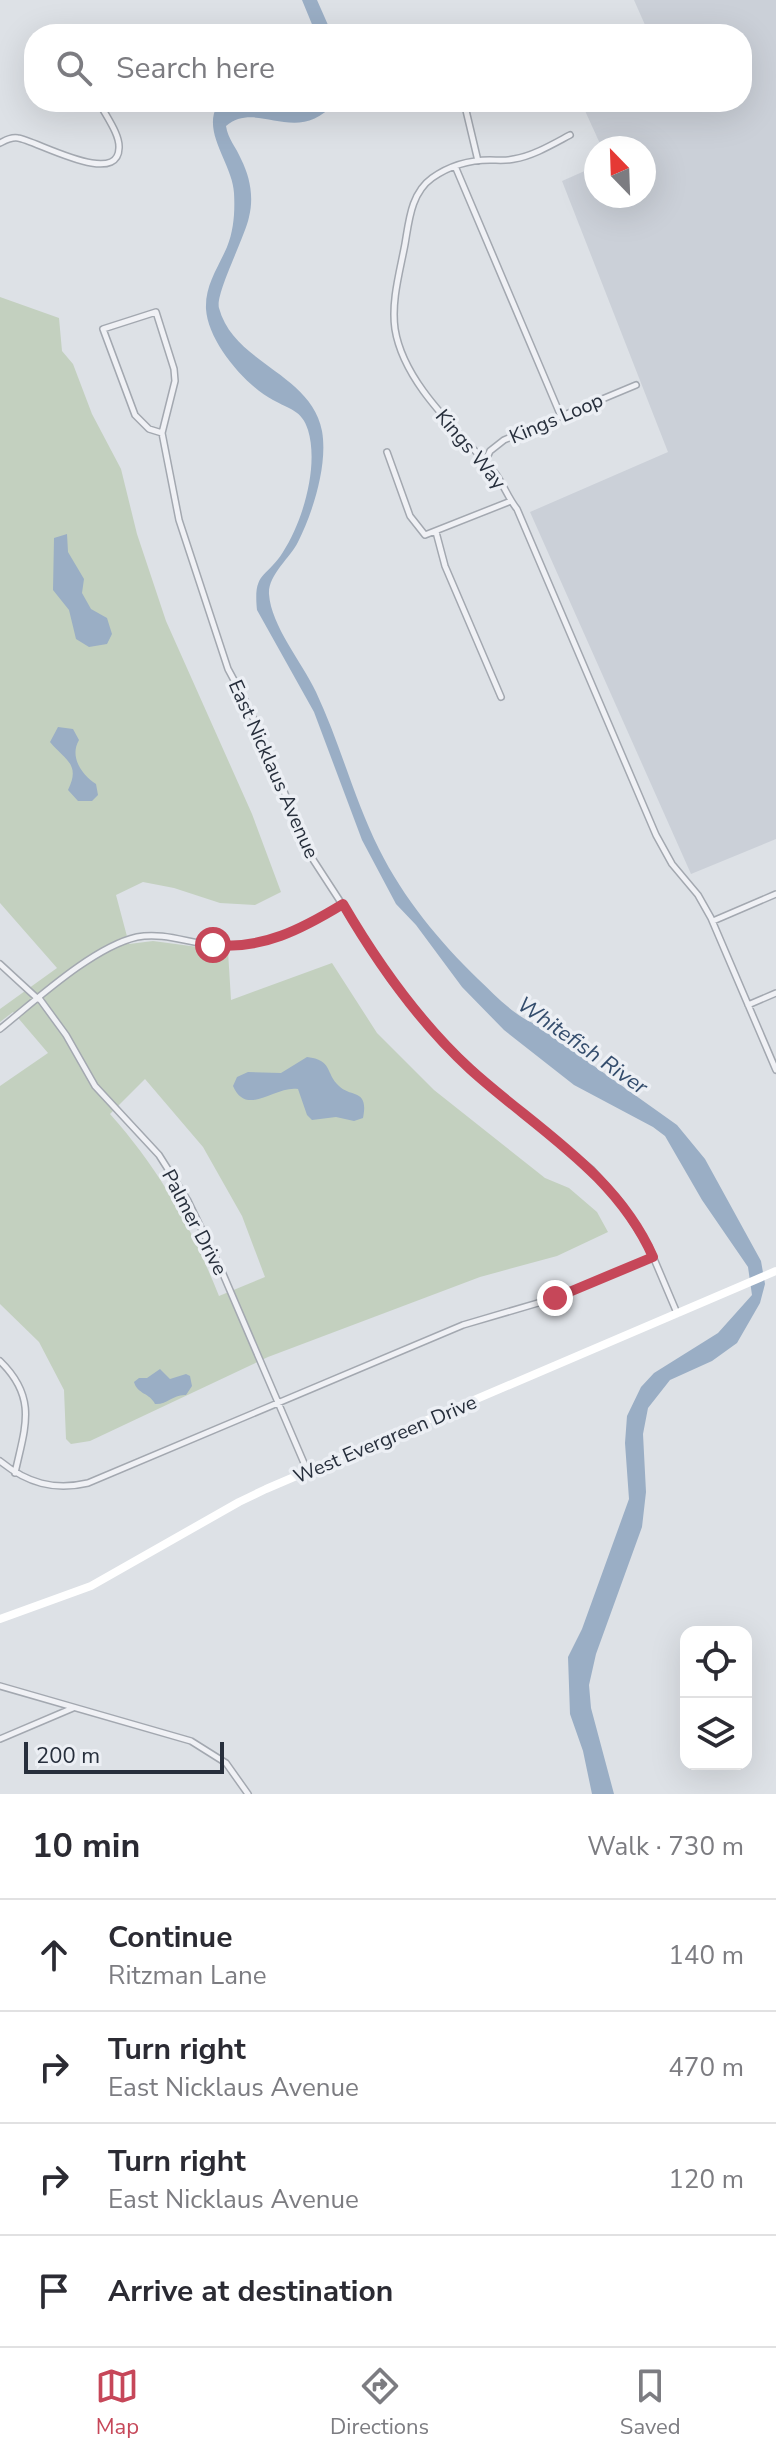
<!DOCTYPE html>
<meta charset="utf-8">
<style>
body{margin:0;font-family:"Nunito Sans",sans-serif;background:#f7f7f7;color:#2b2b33}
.controls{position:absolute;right:24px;bottom:24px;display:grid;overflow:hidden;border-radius:16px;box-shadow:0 8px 32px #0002}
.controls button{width:72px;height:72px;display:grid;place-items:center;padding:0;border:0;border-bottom:2px solid #e1e1e2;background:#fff;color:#2b2b33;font:40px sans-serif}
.compass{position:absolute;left:584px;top:136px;width:72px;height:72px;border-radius:50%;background:#fff;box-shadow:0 8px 32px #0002;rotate:337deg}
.scale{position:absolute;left:24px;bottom:20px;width:200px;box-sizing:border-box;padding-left:8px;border:4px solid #272f3c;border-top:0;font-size:22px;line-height:28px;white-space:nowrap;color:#272f3c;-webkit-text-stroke:6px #eceff4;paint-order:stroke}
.stop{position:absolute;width:24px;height:24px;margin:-18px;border:6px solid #c64759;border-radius:50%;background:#fff}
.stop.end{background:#c64759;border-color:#fff;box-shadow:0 2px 8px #0008}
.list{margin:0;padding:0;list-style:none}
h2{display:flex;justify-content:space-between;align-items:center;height:104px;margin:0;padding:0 32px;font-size:34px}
h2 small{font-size:26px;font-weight:400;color:#7c7c81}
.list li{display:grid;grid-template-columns:52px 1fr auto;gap:24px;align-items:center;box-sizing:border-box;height:112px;padding:0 32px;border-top:2px solid #e1e1e2}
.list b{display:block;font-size:30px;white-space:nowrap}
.list p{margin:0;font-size:26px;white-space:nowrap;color:#7c7c81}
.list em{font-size:26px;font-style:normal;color:#7c7c81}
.icon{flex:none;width:44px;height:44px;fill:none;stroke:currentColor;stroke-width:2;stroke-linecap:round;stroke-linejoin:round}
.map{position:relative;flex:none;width:776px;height:1794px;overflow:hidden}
.search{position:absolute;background:#fff;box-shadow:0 8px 32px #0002;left:24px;right:24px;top:24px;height:88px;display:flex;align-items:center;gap:20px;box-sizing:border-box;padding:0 28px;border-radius:32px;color:#7c7c81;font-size:30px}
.sheet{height:552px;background:#fff}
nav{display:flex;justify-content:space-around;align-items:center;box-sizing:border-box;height:112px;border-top:2px solid #e1e1e2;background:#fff;font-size:22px;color:#7c7c81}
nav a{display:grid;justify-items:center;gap:4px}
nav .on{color:#c64759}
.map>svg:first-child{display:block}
.built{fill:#cbd0d8}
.green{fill:#c3d0bf;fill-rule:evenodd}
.water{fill:#9aaec5}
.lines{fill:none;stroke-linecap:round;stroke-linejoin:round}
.street-casing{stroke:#a3a8b0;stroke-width:8}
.street{stroke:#f0f1f5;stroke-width:5}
.secondary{stroke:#fff;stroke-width:8}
.route{stroke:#c64759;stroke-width:10}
.labels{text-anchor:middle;stroke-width:7;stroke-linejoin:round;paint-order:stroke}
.street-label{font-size:20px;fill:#272f3c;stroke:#eceff4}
.water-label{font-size:22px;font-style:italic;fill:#344d6d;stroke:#eceff4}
</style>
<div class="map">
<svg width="776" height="1794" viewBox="0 0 776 1794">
<rect width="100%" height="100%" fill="#dde1e6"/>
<!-- built -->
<path class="built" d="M634 0H776V839L691 874 530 512 668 452 562 181 596 166V196H644V148H602L581 102H742V34H649Z"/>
<!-- green -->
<path class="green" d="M0 297 59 318 62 351 73 364 92 414 121 469 137 534 166 621 252 814 281 892 255 905 220 903 174 888 143 882 116 895 129 944 153 941 228 951 231 1000 332 963 377 1033 434 1090 545 1178 569 1188 597 1212 608 1232 557 1256 480 1277 268 1357 90 1441 71 1444 66 1439 64 1390 39 1342 0 1304V1086L48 1053 13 1012 0 1022V1009L57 968 0 903ZM145 1079 203 1147 242 1216 265 1277 219 1296C191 1226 160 1170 110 1114Z"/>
<!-- water -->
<path class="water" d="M302 0H317L332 34H316Z
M306 102H335C297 148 258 99 226 126 228 139 236 147 241 159 250 177 254 197 249 217 245 237 215 294 219 308 234 364 311 373 322 431 328 465 313 512 298 542 290 558 268 575 269 594 271 626 302 662 316 692 340 743 354 799 379 849 404 899 439 941 478 979 495 995 513 1015 535 1024L677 1125 705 1159 761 1261 765 1284 760 1303 737 1343 712 1361 670 1380 648 1408 643 1434 646 1492 642 1527 596 1654 589 1685 591 1708 614 1794H592L583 1751 570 1714 568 1657 582 1629 629 1499 625 1443 627 1416 641 1387 654 1373 718 1333 752 1295 748 1267 702 1200 665 1136 653 1127 574 1085 504 1030 462 987 416 925 396 904 362 840 314 712 257 610C253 571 266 579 283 552 303 521 319 466 308 430 302 410 289 409 273 400 245 385 208 342 206 309 205 285 218 268 227 247 234 230 235 211 234 193 233 165 202 133 217 106L225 103 278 110Z
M67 534 68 552 84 579 82 593 91 609 107 618 112 634 107 644 89 647 76 639 69 610 53 590 54 538Z
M58 727 73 729 79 740C69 757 82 775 96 784L98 795 92 801H78L68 790C81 764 65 760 50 742Z
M307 1057C333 1060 325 1073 339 1086 351 1098 369 1088 363 1118L354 1121 336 1117 312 1120 307 1115 298 1089C275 1085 247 1118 233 1086L237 1077 248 1072 281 1073Z
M160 1369 170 1379 186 1374 190 1376 192 1386 186 1395C173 1394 167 1405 155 1404 150 1393 137 1394 134 1382L139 1378H147Z"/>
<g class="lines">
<!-- street casing -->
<g class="street-casing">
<path id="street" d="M464 102 478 161
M570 135C553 144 533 156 514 159 506 161 498 160 490 160 469 160 449 166 432 178 411 193 409 221 405 244 400 271 391 301 395 329 404 385 460 432 495 473 504 485 508 498 517 509L656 835 672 864 698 895 711 918 776 1070
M0 143C6 140 11 137 18 138 35 140 118 188 119 148 120 134 105 115 99 102
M455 166 560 414
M162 433 149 429 135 415 103 329 156 312 174 369 175 381 162 433 179 520 228 669 249 708 312 858 392 981 444 1044 494 1090 591 1169 621 1203 649 1247 677 1313
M387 452 410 516 425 535 511 501
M485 462 490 451 504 440 636 385
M436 532 445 566 501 697
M713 921 776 894
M0 964 38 999
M39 998 66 1035 95 1086 159 1155 188 1201 220 1267 307 1470
M748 1005 776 993
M0 1029C36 1000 93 947 137 937 162 932 186 942 211 945 260 951 302 929 343 904
M0 1361C38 1398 25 1427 15 1473
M0 1461C27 1483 54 1491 88 1483L463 1325 555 1298 653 1257
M0 1686 191 1741 226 1763 248 1794
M0 1739 73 1708"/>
</g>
<!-- street -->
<use href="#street" class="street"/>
<!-- secondary -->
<path class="secondary" d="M0 1619 91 1586 239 1502 266 1489 776 1271"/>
</g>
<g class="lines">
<!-- route -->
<path class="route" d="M213 945C262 950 302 929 343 904 378 964 419 1022 470 1069 535 1128 616 1173 653 1257L555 1298"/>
</g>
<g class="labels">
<!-- street labels -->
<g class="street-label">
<text transform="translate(556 418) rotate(-23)" y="7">Kings Loop</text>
<text transform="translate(471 449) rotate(50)" y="7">Kings Way</text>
<text transform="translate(274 769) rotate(66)" y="7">East Nicklaus Avenue</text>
<text transform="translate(195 1222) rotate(62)" y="7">Palmer Drive</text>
<text transform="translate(385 1439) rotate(-23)" y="7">West Evergreen Drive</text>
</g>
<!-- water labels -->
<g class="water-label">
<text transform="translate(583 1045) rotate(35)" y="8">Whitefish River</text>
</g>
</g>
</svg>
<div class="controls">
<button><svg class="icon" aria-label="locate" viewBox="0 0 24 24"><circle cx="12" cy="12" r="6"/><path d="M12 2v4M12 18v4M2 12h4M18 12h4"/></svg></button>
<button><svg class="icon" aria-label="layers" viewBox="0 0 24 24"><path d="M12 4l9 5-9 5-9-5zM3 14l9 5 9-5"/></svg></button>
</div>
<svg class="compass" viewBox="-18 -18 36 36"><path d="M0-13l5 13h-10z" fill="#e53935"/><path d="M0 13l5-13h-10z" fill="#7c7c81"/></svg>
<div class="scale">200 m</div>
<div class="stop" style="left:213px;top:945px"></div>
<div class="stop end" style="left:555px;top:1298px"></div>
<div class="search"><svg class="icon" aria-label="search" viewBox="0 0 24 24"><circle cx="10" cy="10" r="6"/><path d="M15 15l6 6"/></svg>Search here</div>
</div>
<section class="sheet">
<h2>10 min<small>Walk · 730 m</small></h2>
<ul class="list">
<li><svg class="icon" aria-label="ahead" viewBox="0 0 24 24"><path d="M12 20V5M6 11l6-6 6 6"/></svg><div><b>Continue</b><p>Ritzman Lane</p></div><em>140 m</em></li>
<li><svg class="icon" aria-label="right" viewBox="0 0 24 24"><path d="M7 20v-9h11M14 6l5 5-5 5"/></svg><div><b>Turn right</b><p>East Nicklaus Avenue</p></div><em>470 m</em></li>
<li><svg class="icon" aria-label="right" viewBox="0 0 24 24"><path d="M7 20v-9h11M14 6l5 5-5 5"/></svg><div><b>Turn right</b><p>East Nicklaus Avenue</p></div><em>120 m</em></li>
<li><svg class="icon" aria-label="arrive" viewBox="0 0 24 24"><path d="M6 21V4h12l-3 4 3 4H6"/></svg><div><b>Arrive at destination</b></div></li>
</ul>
</section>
<nav>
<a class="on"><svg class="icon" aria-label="map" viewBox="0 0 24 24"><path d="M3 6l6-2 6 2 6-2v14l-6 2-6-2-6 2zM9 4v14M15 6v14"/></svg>Map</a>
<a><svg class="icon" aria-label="directions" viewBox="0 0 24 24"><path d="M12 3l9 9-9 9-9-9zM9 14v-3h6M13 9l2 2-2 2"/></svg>Directions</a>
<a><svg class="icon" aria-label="saved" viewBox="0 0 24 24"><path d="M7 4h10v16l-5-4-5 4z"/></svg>Saved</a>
</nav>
